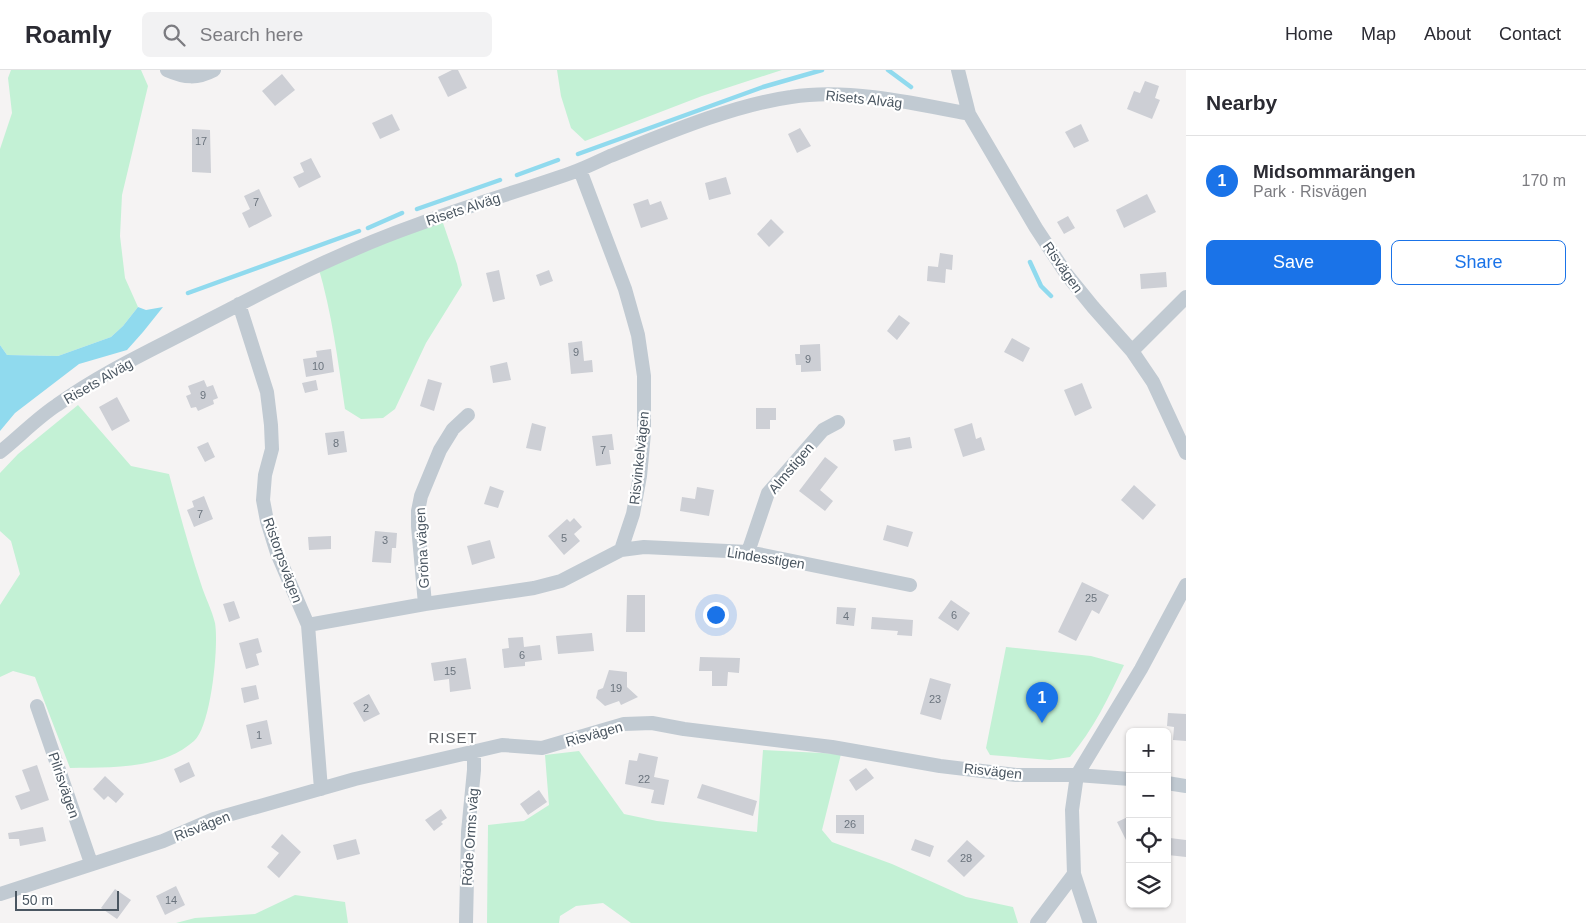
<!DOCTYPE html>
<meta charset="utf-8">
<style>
body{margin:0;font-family:Arial,sans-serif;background:#f2f2f3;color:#2b2b33}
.controls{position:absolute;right:15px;bottom:15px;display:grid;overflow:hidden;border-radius:8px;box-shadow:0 1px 4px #0004}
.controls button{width:45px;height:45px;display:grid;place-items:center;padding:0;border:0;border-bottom:1px solid #e1e1e2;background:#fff;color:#2b2b33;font:25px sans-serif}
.scale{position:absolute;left:15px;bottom:12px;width:104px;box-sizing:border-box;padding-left:5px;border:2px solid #4a5661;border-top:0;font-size:14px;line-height:18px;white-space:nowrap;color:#4a5661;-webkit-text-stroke:4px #fff;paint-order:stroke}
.you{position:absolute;left:715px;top:544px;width:18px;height:18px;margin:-12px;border:4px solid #fff;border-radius:50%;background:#1a73e8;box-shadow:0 0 0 8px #1a73e833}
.badge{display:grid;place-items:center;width:32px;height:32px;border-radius:50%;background:#1a73e8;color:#fff;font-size:16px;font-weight:700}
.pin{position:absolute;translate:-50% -41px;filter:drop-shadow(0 1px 2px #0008)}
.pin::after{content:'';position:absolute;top:26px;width:18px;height:15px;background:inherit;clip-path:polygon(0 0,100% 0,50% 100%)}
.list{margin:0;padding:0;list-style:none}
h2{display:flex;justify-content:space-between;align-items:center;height:65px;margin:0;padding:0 20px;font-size:21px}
h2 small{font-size:16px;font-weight:400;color:#7c7c81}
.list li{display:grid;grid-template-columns:32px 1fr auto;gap:15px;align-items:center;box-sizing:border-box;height:90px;padding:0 20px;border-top:1px solid #e1e1e2}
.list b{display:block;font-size:19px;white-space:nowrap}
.list p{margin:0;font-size:16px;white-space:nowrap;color:#7c7c81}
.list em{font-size:16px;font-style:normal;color:#7c7c81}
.actions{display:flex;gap:10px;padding:15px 20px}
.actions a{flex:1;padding:11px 0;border:1px solid #1a73e8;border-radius:8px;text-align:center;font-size:18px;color:#1a73e8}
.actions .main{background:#1a73e8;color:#fff}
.icon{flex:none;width:28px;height:28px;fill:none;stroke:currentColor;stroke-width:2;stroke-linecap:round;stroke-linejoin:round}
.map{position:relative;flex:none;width:1186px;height:853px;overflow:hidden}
header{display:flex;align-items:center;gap:30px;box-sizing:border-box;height:70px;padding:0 25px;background:#fff;border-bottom:1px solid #e1e1e2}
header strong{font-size:24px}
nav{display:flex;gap:28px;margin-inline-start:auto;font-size:18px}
.search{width:350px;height:45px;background:#f2f2f3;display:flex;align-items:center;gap:12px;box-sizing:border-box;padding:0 18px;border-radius:8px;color:#7c7c81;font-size:19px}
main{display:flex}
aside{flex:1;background:#fff}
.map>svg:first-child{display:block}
.green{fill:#c3f1d5}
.water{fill:#90daee}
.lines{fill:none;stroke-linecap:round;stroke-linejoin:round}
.stream{stroke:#90daee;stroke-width:4.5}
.building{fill:#cdcfd5}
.street{stroke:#c1cad2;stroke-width:14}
.labels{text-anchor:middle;stroke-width:4.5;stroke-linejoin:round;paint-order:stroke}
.number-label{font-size:11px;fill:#6b747e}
.street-label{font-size:14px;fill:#4a5661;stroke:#fff}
.neighbourhood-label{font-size:15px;letter-spacing:1px;fill:#5f6368;stroke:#fff}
</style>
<header>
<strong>Roamly</strong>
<div class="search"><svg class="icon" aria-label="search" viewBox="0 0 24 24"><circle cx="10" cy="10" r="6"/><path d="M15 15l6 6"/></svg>Search here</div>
<nav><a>Home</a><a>Map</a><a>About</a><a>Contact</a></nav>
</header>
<main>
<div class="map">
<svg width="1186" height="853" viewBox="0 0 1186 853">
<rect width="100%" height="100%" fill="#f5f3f3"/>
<!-- green -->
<path class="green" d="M11 0H141L148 16 122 125 120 166 125 208 138 237 123 256 111 267 58 286 7 285 0 275V79L12 43 8 8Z
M557 0H782L702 26 585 71 571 58 561 26Z
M443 153 457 194 462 215 426 273 395 339 383 348 361 349 345 339C338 291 332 243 318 196L414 157Z
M78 335 131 396 169 404C179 441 189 478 201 514 205 527 212 540 215 553 219 575 211 657 194 671 161 700 111 697 70 698L35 607 13 601 0 607V535L20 504 11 471 0 461V403L18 384Z
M1006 577 1091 586 1124 595C1109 627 1093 660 1070 687L1050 690 990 685 986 678Z
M763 680 841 684 822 760 832 772 892 794 966 827 1013 837 1018 853H631L603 833 576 836 560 846 559 853H487L488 755 524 751 549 735 545 685 579 681 624 744 657 751 757 762Z
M295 825 345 832 348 853H176L195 848 255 844Z"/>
<!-- water -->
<path class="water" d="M138 237 146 240 163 237 143 262 127 280 79 294 15 343 0 361V275L7 285 58 286 111 267 123 256Z"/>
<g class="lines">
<!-- stream -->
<path class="stream" d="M888 0 911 17
M578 84 763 17 822 0
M517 105 558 90
M417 139 500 110
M368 158 402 143
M1030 192 1041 216 1051 226
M188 223 359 161"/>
</g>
<!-- building -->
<path class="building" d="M452 0H458L467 18 448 27 438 7Z
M282 4 295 20 275 36 262 21Z
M1145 11 1159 16 1155 28 1160 30 1152 49 1127 39 1134 21 1140 23Z
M392 44 400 60 380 69 372 53Z
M1081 54 1089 71 1074 78 1065 62Z
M800 58 811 76 797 83 788 64Z
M192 59 210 60 211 103 192 102Z
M311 88 321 107 299 118 293 107 304 102 300 93Z
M726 107 731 124 709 130 705 113Z
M259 119 272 146 249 158 242 143 250 139 244 126Z
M1147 124 1156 142 1124 158 1116 140Z
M648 129 650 135 661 131 668 149 641 158 633 134Z
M1068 146 1075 158 1064 164 1057 152Z
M771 149 784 162 769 177 757 164Z
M940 183 953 185 952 200 946 199 945 213 927 211 928 196 938 197Z
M499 200 505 229 493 232 486 203Z
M549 200 553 211 540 216 536 205Z
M1166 202 1167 217 1141 219 1140 204Z
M899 245 910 253 897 270 887 261Z
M1012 268 1030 278 1023 292 1004 282Z
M582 271 584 291 592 290 593 302 571 304 568 273Z
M820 274 821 301 801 302V295H796L795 284H800V275Z
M331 279 334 302 306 307 303 289 317 287 316 281Z
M507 292 511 310 493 313 490 296Z
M428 309 442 313 434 341 420 336Z
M204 310 207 317 213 315 218 328 213 330 214 334 198 341 196 337 191 338 186 326 191 324 188 316Z
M316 310 318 320 305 323 302 313Z
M1082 313 1092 338 1075 346 1064 320Z
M117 327 130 351 112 361 99 337Z
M756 338H776V350H770V359H756Z
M532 353 546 357 541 381 526 378Z
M972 353 976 369 981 367 985 380 963 387 954 359Z
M344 361 347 382 328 385 325 363Z
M612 364 614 380H609L611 394 596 396 592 366Z
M910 367 912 378 895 381 893 370Z
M208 372 215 387 205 392 197 377Z
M825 387 838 397 820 420 833 431 825 441 799 421Z
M1134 415 1156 435 1143 450 1121 430Z
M490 416 504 421 498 438 484 434Z
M697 417 714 420 709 446 680 441 682 427 695 429Z
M204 426 213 449 194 457 187 440 194 437 192 431Z
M574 448 582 457 574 464 580 471 564 485 548 466 567 449 570 452Z
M887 455 913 462 908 477 883 470Z
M375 461 397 463 396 478H392L391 493 372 492Z
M331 466V479L309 480 308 467Z
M490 470 495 488 472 495 467 476Z
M1082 512 1109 525 1099 544 1092 540 1076 571 1058 562Z
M627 525H645V562H626Z
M951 530 970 543 958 561 938 548Z
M234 531 240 548 229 552 223 534Z
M837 537 856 538 854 556 836 554Z
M872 547 913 550 912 566 897 565 898 561 871 559Z
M592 563 594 581 558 584 556 566Z
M523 567 524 577 540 575 542 590 525 592V596L504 598 502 579 509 578 508 568Z
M258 568 262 582 256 584 259 595 246 599 239 573Z
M700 587 740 588 739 603 728 602 727 616H712V601H699Z
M466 588 471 619 450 622 449 609 434 611 431 593Z
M609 600 627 602V617L638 627 621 635 619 631 605 636 596 628 598 620 603 618Z
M930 608 951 614 941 650 920 644Z
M256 615 259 629 244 633 241 618Z
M369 624 380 644 364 652 353 633Z
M1168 643 1186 644V671L1173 670 1174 657 1167 656Z
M267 650 272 674 251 679 246 655Z
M639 683 658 687 654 707 669 710 664 735 651 733 654 720 625 714 629 690 637 691Z
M189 692 195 706 180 713 174 699Z
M37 695 49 730 21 740 15 726 30 721 22 700Z
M866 698 874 708 856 721 849 710Z
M105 706 124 724 116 733 108 726 104 730 93 719Z
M702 714 757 731 753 746 697 728Z
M539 720 547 732 528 745 520 734Z
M441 739 447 748 441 752 443 754 434 761 425 750Z
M836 745H864V764L836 763Z
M1130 746V778L1117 752Z
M43 757 46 771 20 776 19 769H9L8 763Z
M282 764 301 782 279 808 267 797 279 783 271 777Z
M1170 768 1186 770V787L1168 785Z
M356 769 360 784 337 790 333 775Z
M915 769 934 776 930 787 911 780Z
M967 770 985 786 964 807 947 791Z
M176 816 185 835 165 845 156 826Z
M115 819 131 830 117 849 101 838Z"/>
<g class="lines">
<!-- street -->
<path class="street" d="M167 0C185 8 197 9 214 0
M958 0 969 44 1036 158 1067 205 1093 237 1132 281 1153 312 1186 383
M239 234 267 322 271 355 272 379 265 405 263 430 267 451 277 483 308 555 321 719
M1132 281 1186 227
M0 382C19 367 37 348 57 335 104 301 158 277 209 250 276 215 345 180 416 155 467 136 520 121 571 103 585 98 597 92 610 86 665 64 733 35 791 27 847 18 914 33 969 44
M621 480 644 477 748 482 910 515
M748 482 768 423 823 360 838 352
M425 534 418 456V441L421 426 440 380 453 359 468 345
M308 555 425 534 534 518 561 511 621 480 633 444 640 406 644 363V306L638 265 625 219 580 100
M37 636 91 793
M1167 713 1186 716
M0 824 163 771 214 749 355 709 502 675 542 678 624 654 652 653 684 659 832 677 940 696 1016 705H1077L1141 599 1186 515
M466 853 468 762 474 700V681
M1037 853 1074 804
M1090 853 1074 804 1072 740 1077 705 1130 709"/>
</g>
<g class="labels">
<!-- number labels -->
<g class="number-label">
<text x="201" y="75">17</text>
<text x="256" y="136">7</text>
<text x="576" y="286">9</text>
<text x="808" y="293">9</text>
<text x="318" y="300">10</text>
<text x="203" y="329">9</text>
<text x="336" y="377">8</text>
<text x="603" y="384">7</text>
<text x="200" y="448">7</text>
<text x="564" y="472">5</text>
<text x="385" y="474">3</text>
<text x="1091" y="532">25</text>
<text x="954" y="549">6</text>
<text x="846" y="550">4</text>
<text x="522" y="589">6</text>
<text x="450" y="605">15</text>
<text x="616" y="622">19</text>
<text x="935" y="633">23</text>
<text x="366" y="642">2</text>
<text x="259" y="669">1</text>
<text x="644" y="713">22</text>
<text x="850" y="758">26</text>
<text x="966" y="792">28</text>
<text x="171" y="834">14</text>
</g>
<!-- street labels -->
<g class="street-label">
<text transform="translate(864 29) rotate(6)" y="5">Risets Alväg</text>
<text transform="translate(463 139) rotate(-18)" y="5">Risets Alväg</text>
<text transform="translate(1063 197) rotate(55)" y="5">Risvägen</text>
<text transform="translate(98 311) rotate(-30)" y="5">Risets Alväg</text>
<text transform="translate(639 388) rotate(-84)" y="5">Risvinkelvägen</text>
<text transform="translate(791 398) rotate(-50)" y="5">Almstigen</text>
<text transform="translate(422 478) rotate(-93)" y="5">Gröna vägen</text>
<text transform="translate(766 488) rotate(9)" y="5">Lindesstigen</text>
<text transform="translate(283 490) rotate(70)" y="5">Ristorpsvägen</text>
<text transform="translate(594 664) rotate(-16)" y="5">Risvägen</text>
<text transform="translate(993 701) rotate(6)" y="5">Risvägen</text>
<text transform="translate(64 715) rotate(71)" y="5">Pilrisvägen</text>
<text transform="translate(202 756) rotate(-21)" y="5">Risvägen</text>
<text transform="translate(470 767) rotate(-86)" y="5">Röde Orms väg</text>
</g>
<!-- neighbourhood labels -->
<g class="neighbourhood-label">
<text x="453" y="673">RISET</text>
</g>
</g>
</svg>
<div class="controls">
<button>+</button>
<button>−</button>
<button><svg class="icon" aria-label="locate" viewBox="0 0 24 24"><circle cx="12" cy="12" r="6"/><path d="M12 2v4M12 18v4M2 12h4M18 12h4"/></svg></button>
<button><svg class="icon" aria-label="layers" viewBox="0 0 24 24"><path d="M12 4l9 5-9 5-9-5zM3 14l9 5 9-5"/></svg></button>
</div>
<div class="scale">50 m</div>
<div class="you"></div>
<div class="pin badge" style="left:1042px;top:653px">1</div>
</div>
<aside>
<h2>Nearby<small></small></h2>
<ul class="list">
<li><span class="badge">1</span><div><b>Midsommarängen</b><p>Park · Risvägen</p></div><em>170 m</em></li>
</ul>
<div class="actions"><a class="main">Save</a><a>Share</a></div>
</aside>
</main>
